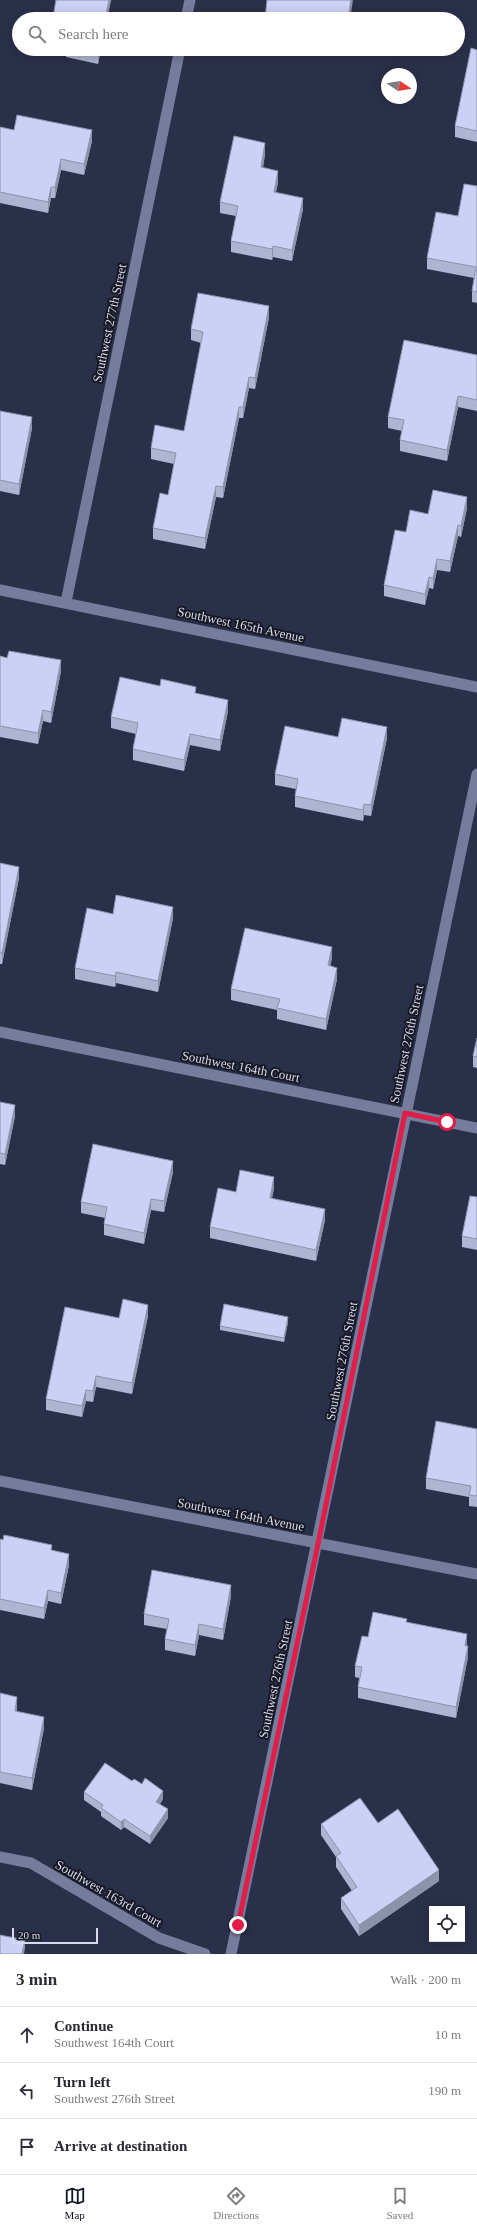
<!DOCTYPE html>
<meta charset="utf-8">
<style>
body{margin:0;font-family:Georgia,serif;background:#f2f2f3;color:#2b2b33}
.controls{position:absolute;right:12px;bottom:12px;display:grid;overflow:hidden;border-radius:0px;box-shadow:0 2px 10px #0003}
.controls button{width:36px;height:36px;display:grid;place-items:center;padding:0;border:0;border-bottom:1px solid #e1e1e2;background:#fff;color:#2b2b33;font:20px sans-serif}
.compass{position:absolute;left:381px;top:68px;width:36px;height:36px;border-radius:50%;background:#fff;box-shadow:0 2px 10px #0003;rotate:102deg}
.scale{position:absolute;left:12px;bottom:10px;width:86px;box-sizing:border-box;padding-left:4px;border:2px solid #d7daec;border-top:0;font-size:11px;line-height:14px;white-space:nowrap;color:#d7daec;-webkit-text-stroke:3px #171925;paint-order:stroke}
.stop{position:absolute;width:12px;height:12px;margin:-9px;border:3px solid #e11d48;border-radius:50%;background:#fff}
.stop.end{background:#e11d48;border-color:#fff;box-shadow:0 1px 4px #0008}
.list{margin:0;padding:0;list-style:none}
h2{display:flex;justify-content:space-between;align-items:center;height:52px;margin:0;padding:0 16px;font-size:17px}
h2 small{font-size:13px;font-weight:400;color:#7c7c81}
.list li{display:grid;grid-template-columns:26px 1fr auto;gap:12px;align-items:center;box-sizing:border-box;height:56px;padding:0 16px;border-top:1px solid #e1e1e2}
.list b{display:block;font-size:15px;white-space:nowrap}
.list p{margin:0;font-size:13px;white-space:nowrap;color:#7c7c81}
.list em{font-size:13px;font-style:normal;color:#7c7c81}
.icon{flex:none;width:22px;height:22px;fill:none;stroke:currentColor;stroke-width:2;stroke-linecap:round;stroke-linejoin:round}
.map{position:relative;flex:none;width:477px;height:1954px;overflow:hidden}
.search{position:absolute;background:#fff;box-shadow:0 2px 10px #0003;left:12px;right:12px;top:12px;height:44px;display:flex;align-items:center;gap:10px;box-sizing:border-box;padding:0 14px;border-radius:22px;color:#7c7c81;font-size:15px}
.sheet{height:220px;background:#fff}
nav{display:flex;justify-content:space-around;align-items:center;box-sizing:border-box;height:56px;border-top:1px solid #e1e1e2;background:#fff;font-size:11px;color:#7c7c81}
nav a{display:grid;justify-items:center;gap:2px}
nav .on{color:#111827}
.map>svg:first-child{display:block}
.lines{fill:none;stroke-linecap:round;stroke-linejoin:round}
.minor{stroke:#767c9b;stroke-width:11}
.wall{fill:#aeb4d2}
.shaded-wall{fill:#8d92ab}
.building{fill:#cad1f4;stroke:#8d92ab}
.route{stroke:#e11d48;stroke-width:5}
.labels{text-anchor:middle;stroke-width:4;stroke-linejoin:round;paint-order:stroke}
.street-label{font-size:13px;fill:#d7daec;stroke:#171925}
</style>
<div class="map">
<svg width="477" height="1954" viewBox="0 0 477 1954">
<rect width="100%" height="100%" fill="#2b304a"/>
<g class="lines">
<!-- minor -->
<path class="minor" d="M186 19 190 0
M0 590 477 687
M66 602 180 49
M0 1032 477 1128
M0 1481 477 1574
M0 1857 31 1863 159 1938 205 1954
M231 1954 477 774"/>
</g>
<!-- wall -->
<path class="wall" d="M56 0H111L107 19H53Z
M66 49H101L98 64 66 57Z
M477 50V142L455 137V126Z
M0 127 14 130 92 141 84 175 61 170 55 198H51L48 213 0 203Z
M265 154 263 168 278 182 276 192 303 209 292 261 273 257 272 260 231 252V241L236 216 220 213V202Z
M477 186V303L472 302V291L474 278 427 269V258L458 216Z
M269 317 255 389 249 388 243 418H239L223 498 216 497 205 549 153 539V528L168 495 174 464 151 459V448L184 431 201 343 191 340V329Z
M477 355V411L458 407 447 461 400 451V440L402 431 388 428V417Z
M0 411 32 428 19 495 0 491V492Z
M467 508 461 537 458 536 450 572 437 570 433 589 429 588 425 605 384 596V585L406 532 428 514Z
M0 656 61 671 51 723 43 721 38 744 0 737Z
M196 693 228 711 220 751 190 745 184 771 133 760V749L136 734 111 728V717Z
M338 737 387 738 371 816 364 815 363 821 295 807V796L296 789 275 785V774Z
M0 863 19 878 2 964H0Z
M113 914 173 918 158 992 116 983 115 987 75 979V968Z
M332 958 330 966 337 979 326 1030 277 1019V1010L231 1000V989Z
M477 1038V1068L473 1067V1056Z
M0 1102 15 1116 5 1165 0 1164Z
M173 1172 164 1212 151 1210 144 1244 104 1235V1224L105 1218 81 1213V1202Z
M274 1188 272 1198 325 1220 316 1261 210 1238V1227L236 1192Z
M477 1197V1250L462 1247V1236Z
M148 1316 132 1394 96 1387 93 1402 86 1401 82 1417 46 1410V1399L119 1318Z
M288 1322 284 1342 220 1330V1326Z
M477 1429V1507L469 1506V1497L426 1489V1478Z
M0 1539 52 1550 69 1565 61 1604 48 1601 44 1619 0 1610Z
M231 1596 223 1640 199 1635 195 1656 165 1650V1639L167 1629 144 1625V1614Z
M407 1622 467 1645 468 1657 456 1718 358 1698V1687L359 1678 355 1677V1666L368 1637Z
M0 1693 17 1708V1712L44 1728 32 1790 0 1783Z
M132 1781 163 1799 160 1804 168 1818 150 1844 124 1827 121 1830 101 1816V1812L84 1800V1792Z
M378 1823 439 1881 359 1936 341 1909V1898L352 1891 336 1867V1857L321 1835V1824Z"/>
<!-- shaded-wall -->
<path class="shaded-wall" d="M109 0H111L107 19H105Z
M351 0H353L350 19H348Z
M99 49H101L98 64V53Z
M92 130V141L84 175V164Z
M265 143V154L261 178V167Z
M61 159V170L55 198V187Z
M278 171V182L274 203V192Z
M51 187V198L48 213V202Z
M303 198V209L292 261V250Z
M273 246V257L272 260V249Z
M269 306V317L255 389V378Z
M249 377V388L243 418V407Z
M458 396V407L447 461V450Z
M239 407V418L223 498V487Z
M32 417V428L19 495V484Z
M216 486V497L205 549V538Z
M467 497V508L461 537V526Z
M458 525V536L450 572V561Z
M437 559V570L433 589V578Z
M429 577V588L425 605V594Z
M61 660V671L51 723V712Z
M228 700V711L220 751V740Z
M43 710V721L38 744V733Z
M387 727V738L371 816V805Z
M190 734V745L184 771V760Z
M364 804V815L363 821V810Z
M19 867V878L2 964V953Z
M173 907V918L158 992V981Z
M332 947V958L328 976V965Z
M337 968V979L326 1030V1019Z
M116 972V983L115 987V976Z
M15 1105V1116L5 1165V1154Z
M173 1161V1172L164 1212V1201Z
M274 1177V1188L270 1209V1198Z
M151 1199V1210L144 1244V1233Z
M325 1209V1220L316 1261V1250Z
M148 1305V1316L132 1394V1383Z
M288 1317V1322L284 1342V1338Z
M96 1376V1387L93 1402V1391Z
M86 1390V1401L82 1417V1406Z
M69 1554V1565L61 1604V1593Z
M231 1585V1596L223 1640V1629Z
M48 1590V1601L44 1619V1608Z
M199 1624V1635L195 1656V1645Z
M467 1634V1645L465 1657V1646Z
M468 1646V1657L456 1718V1707Z
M17 1697V1708L15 1722V1711Z
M44 1717V1728L32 1790V1778Z
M163 1791V1799L156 1810V1802Z
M168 1809V1818L150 1844V1836Z
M124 1819V1827L121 1830V1822Z
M439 1870V1881L359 1936V1925Z
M25 1940V1948L24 1954H22Z"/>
<!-- building -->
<path class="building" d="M56 0H109L105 19H65L53 17Z
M267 0H351L348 19H265Z
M471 48 477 50V131L455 126Z
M79 49H99L98 53Z
M17 115 92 130 84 164 61 159 55 187H51L48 202 0 192V127L14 130Z
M234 136 265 143 261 167 278 171 274 192 303 198 292 250 273 246 272 249 231 241 238 206 220 202Z
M464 184 477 186V292L472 291 476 267 427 258 436 212 458 216Z
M198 293 269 306 255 378 249 377 243 407H239L223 487 216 486 205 538 153 528 160 493 168 495 176 453 151 448 155 425 184 431 203 332 191 329Z
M404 340 477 355V400L458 396 447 450 400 440 404 420 388 417Z
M0 411 32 417 19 484 0 480V481Z
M433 490 467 497 461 526 458 525 450 561 437 559 433 578 429 577 425 594 384 585 395 530 406 532 410 510 428 514Z
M9 651 61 660 51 712 43 710 38 733 0 726V656L7 658Z
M120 677 160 686 161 679 196 687 195 693 228 700 220 740 190 734 184 760 133 749 138 723 111 717Z
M342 718 387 727 371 805 364 804 363 810 295 796 298 779 275 774 285 726 338 737Z
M0 863 19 867 2 953H0Z
M116 895 173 907 158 981 116 972 115 976 75 968 87 908 113 914Z
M245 928 332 947 328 965 337 968 326 1019 277 1008 280 999 231 989Z
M477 1038V1057L473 1056Z
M0 1102 15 1105 5 1154 0 1153Z
M93 1144 173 1161 164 1201 151 1199 144 1233 104 1224 107 1207 81 1202Z
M240 1170 274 1177 270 1198 325 1209 316 1250 210 1227 218 1188 236 1192Z
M470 1196 477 1197V1239L462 1236Z
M123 1299 148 1305 132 1383 96 1376 93 1391 86 1390 82 1406 46 1399 65 1307 119 1318Z
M224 1304 288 1317 284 1338 220 1326Z
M436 1421 477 1429V1496L469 1495 471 1486 426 1478Z
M4 1535 52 1545 51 1550 69 1554 61 1593 48 1590 44 1608 0 1599V1539L3 1540Z
M152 1570 231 1585 223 1629 199 1624 195 1645 165 1639 169 1619 144 1614Z
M373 1612 407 1619 406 1622 467 1634 465 1646H468L456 1707 358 1687 362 1667 355 1666 362 1636 368 1637Z
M0 1693 17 1697 15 1711 44 1717 32 1778 0 1772Z
M105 1763 132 1781 134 1779 142 1784 145 1778 163 1791 156 1802 168 1809 150 1836 124 1819 121 1822 101 1808 103 1805 84 1792Z
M360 1798 378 1823 398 1809 439 1870 359 1925 341 1898 357 1887 336 1856 341 1853 321 1824Z
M0 1935 25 1940 22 1954H0Z"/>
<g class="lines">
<!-- route -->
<path class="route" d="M238 1925 318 1544 405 1113 447 1122"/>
</g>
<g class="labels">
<!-- street labels -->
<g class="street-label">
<text transform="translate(109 323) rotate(-78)" y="5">Southwest 277th Street</text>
<text transform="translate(241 624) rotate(12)" y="5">Southwest 165th Avenue</text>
<text transform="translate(406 1044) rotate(-78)" y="5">Southwest 276th Street</text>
<text transform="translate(241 1066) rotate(11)" y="5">Southwest 164th Court</text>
<text transform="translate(341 1361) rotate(-79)" y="5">Southwest 276th Street</text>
<text transform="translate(241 1514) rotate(11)" y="5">Southwest 164th Avenue</text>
<text transform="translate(275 1679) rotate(-78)" y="5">Southwest 276th Street</text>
<text transform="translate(109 1893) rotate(30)" y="5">Southwest 163rd Court</text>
</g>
</g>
</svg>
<div class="controls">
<button><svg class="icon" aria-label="locate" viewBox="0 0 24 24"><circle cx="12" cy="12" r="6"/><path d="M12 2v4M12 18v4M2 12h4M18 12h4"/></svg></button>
</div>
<svg class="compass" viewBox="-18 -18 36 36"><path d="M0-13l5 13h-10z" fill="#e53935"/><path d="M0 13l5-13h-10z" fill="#7c7c81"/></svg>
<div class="scale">20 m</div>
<div class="stop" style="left:447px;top:1122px"></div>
<div class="stop end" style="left:238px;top:1925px"></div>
<div class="search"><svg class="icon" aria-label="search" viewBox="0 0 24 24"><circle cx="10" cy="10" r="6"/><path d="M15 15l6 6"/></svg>Search here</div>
</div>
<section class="sheet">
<h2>3 min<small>Walk · 200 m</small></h2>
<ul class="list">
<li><svg class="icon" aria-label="ahead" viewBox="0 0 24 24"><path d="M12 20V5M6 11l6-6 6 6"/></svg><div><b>Continue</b><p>Southwest 164th Court</p></div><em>10 m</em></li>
<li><svg class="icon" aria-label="left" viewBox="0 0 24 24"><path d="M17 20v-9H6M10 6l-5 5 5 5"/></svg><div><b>Turn left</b><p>Southwest 276th Street</p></div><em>190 m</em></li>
<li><svg class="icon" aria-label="arrive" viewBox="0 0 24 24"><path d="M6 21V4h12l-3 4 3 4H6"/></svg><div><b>Arrive at destination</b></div></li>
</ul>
</section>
<nav>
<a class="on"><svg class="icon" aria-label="map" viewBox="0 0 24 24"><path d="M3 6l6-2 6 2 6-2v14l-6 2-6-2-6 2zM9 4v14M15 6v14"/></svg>Map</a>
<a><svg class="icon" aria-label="directions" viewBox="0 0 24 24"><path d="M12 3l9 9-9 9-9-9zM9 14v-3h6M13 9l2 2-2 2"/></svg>Directions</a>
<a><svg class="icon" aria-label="saved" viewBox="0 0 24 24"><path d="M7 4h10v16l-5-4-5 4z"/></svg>Saved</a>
</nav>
